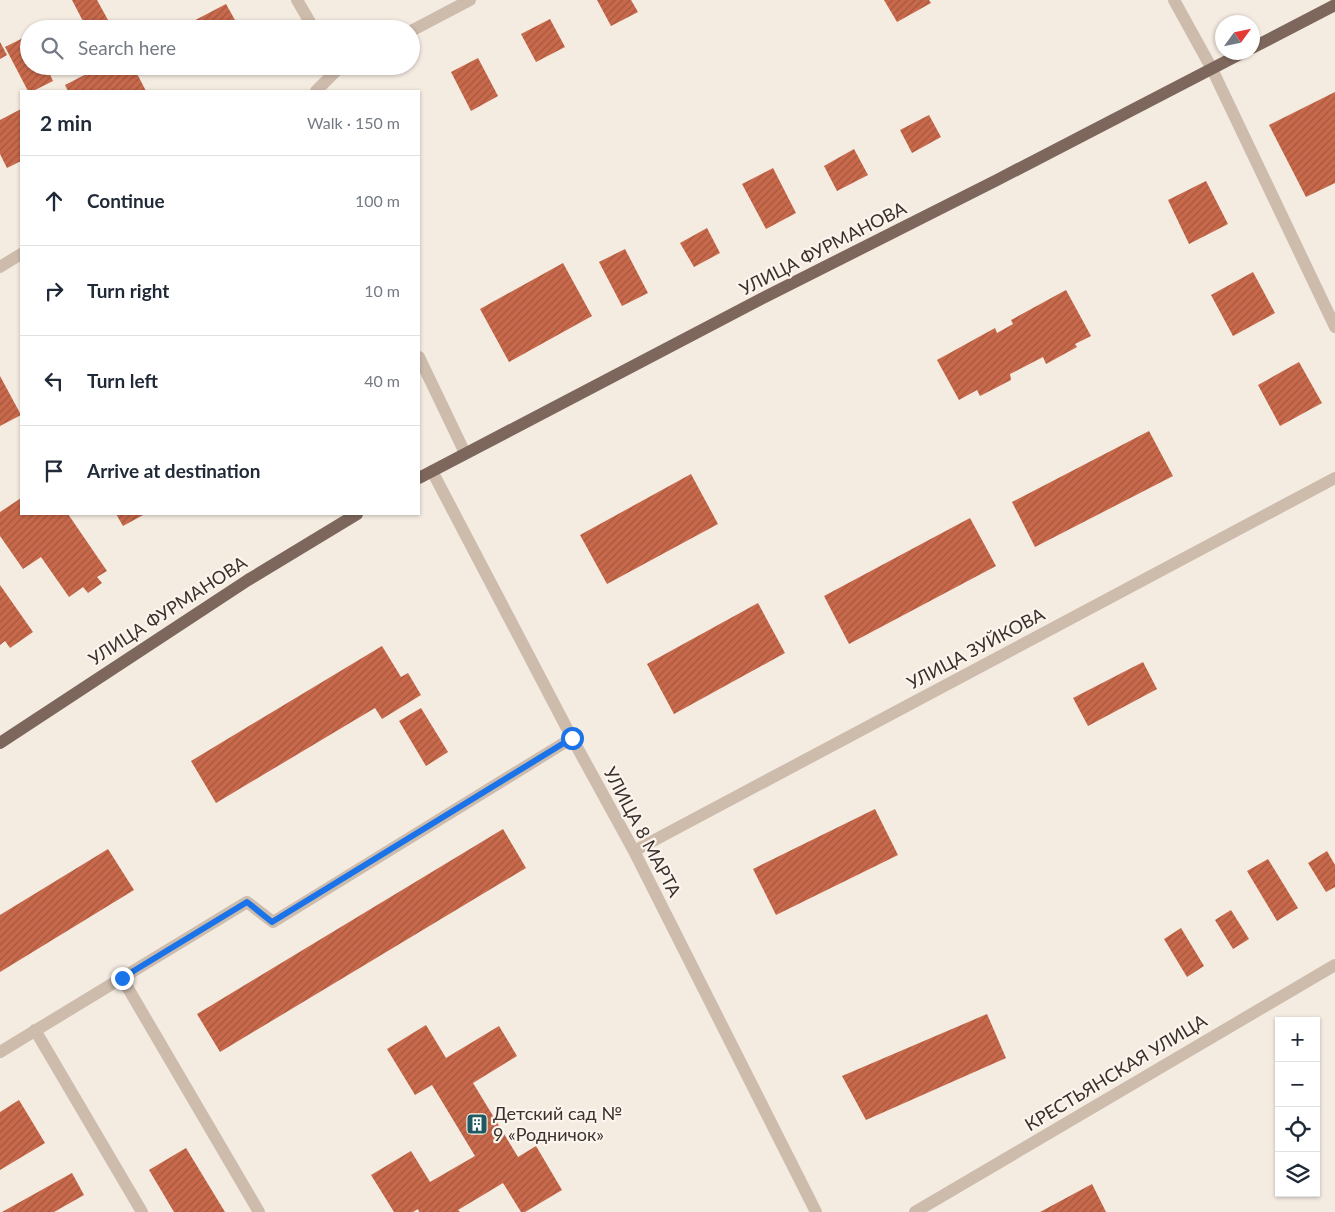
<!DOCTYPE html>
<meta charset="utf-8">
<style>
body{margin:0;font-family:Lato,sans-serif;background:#f2f2f3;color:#1f2937}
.controls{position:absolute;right:15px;bottom:15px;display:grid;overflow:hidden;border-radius:0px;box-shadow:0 1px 4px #0004}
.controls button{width:45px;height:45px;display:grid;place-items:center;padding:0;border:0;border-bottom:1px solid #e0e1e3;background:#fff;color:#1f2937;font:25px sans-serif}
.compass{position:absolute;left:1215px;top:15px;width:45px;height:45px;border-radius:50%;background:#fff;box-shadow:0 1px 4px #0004;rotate:57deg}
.stop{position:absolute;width:15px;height:15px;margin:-11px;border:4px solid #1a73e8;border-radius:50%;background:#fff}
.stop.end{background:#1a73e8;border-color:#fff;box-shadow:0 1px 5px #0008}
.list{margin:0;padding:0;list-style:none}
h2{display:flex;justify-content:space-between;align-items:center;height:65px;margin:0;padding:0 20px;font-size:21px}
h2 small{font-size:16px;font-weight:400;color:#747a83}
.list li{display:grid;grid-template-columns:32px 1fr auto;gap:15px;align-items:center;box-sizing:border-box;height:90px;padding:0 20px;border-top:1px solid #e0e1e3}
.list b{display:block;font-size:19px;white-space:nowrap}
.list em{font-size:16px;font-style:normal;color:#747a83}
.icon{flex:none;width:28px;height:28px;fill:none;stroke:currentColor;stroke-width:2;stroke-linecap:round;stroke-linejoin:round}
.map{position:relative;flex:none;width:1335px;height:1212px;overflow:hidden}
.search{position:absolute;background:#fff;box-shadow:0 1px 4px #0004;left:20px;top:20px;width:400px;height:55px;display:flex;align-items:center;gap:12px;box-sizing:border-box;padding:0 18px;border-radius:28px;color:#747a83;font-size:19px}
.panel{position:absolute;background:#fff;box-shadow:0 1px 4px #0004;left:20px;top:90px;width:400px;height:425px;border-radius:0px}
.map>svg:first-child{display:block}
.building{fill:url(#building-hatch)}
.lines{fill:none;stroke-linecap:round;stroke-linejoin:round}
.minor{stroke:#cdbbac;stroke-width:12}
.major{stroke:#7d675c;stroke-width:12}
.route{stroke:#1a73e8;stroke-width:6}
.labels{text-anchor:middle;stroke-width:4.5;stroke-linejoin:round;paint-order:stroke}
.street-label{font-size:18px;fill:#3b302b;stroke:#fbf5ee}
.poi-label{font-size:18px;fill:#3b302b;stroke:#fbf5ee;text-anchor:start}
</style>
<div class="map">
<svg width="1335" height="1212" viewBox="0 0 1335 1212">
<defs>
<pattern id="building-hatch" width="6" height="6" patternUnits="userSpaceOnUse" patternTransform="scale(1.25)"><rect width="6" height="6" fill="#c8694b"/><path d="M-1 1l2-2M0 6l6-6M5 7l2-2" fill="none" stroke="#a4573f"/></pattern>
</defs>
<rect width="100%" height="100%" fill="#f4ebe1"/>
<!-- building -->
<path class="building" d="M72 0H97L113 29H87Z
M597 0H631L638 12 611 26Z
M884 0H929L931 3 897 22Z
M226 4 240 29H182V27Z
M550 19 565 47 536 62 521 34Z
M29 35V66H46L53 81 33 91H28L5 47Z
M0 42 7 55 0 59Z
M478 58 498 96 471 111 451 72Z
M94 66H133L146 91H68L65 85 96 69Z
M1335 92V183L1306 197 1269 125Z
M21 109V161L7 168 0 154V120Z
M929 115 941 137 912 153 900 130Z
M854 149 868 175 837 191 824 166Z
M773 168 796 213 766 229 742 184Z
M1206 181 1228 224 1189 244 1168 200Z
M707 228 720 253 694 267 680 243Z
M625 249 648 293 622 306 599 262Z
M563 263 592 316 509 362 480 309Z
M1253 272 1275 313 1233 336 1211 295Z
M1066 290 1091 336 1075 344 1077 347 1046 364 1043 357 1010 374 1011 380 980 396 977 390 959 400 937 360 995 328 997 333 1013 324 1011 320Z
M1299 362 1322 403 1280 426 1258 385Z
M0 376 21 415 0 426Z
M1149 431 1173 476 1035 547 1012 502Z
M691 474 718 524 607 584 580 535Z
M21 498V514H68L107 571 97 577 102 583 88 593 83 587 69 597 41 557 23 569 0 536V512Z
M116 514H145L123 526Z
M970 518 996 566 849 644 824 596Z
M0 585 33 632 10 648 5 641 0 645Z
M758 603 785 653 674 714 647 664Z
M382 646 401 677 408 673 421 695 382 719 375 708 216 803 191 761Z
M1143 662 1157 689 1088 726 1073 698Z
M421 708 448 752 426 766 399 721Z
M875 809 898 855 776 915 753 869Z
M503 829 526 868 220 1052 197 1014Z
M108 849 134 890 0 972V915Z
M1327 851 1335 865V887L1326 892 1308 863Z
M1268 859 1298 908 1277 921 1247 871Z
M1231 910 1249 939 1233 949 1215 920Z
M1181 928 1204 966 1187 977 1164 939Z
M987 1014 1006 1058 866 1120 842 1076Z
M426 1025 446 1058 499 1026 517 1056 473 1083 518 1157 536 1146 562 1190 525 1212H521L503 1183 458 1210 460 1212H419L418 1209 413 1212H394L371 1175 411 1151 430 1182 475 1156 432 1085 415 1095 387 1049Z
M19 1100 45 1143 0 1170V1112Z
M186 1148 225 1212H174L149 1170Z
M72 1173 84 1195 54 1212H2Z
M1092 1184 1106 1212H1040Z"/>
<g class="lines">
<!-- minor -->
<path class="minor" d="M297 0 314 29
M1174 0 1212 69 1335 327
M411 31 470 0
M316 91 338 69 344 66
M0 267 21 254
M419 357 465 453
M432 471 572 738 634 851 816 1212
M634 851 1335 478
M122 978 259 1212
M35 1030 142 1212
M0 1052 247 902 273 922 572 738
M915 1212 1335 965"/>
<!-- major -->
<path class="major" d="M1252 48 1335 5
M419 478 761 299 997 180 1244 52
M0 743 248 580 357 514"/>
</g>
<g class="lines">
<!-- route -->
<path class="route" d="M122 978 247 902 272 922 572 738"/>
</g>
<!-- icons -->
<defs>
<g id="building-square" transform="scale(1.125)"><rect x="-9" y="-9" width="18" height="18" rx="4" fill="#1f5a5e" stroke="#fbf5ee"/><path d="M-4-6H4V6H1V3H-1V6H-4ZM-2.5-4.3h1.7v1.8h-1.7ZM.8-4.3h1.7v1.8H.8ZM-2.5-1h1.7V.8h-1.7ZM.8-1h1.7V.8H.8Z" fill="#fff"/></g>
</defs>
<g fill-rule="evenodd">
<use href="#building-square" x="477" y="1124"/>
</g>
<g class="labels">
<!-- street labels -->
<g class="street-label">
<text transform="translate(823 249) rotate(-27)" y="6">УЛИЦА ФУРМАНОВА</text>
<text transform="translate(168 611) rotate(-33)" y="6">УЛИЦА ФУРМАНОВА</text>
<text transform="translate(976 649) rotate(-28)" y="6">УЛИЦА ЗУЙКОВА</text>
<text transform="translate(642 832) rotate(62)" y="6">УЛИЦА 8 МАРТА</text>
<text transform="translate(1116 1073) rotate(-31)" y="6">КРЕСТЬЯНСКАЯ УЛИЦА</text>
</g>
<!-- poi labels -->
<g class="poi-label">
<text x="493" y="1120">Детский сад №<tspan x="493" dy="21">9 «Родничок»</tspan></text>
</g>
</g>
</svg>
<div class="controls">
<button>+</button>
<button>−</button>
<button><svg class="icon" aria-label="locate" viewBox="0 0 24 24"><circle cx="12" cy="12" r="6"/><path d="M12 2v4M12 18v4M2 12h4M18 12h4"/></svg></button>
<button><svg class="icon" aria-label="layers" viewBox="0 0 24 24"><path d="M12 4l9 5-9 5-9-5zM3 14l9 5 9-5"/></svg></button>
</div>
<svg class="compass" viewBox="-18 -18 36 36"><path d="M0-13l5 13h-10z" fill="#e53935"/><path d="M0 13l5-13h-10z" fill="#747a83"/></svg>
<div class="stop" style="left:572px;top:738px"></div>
<div class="stop end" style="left:122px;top:978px"></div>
<div class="search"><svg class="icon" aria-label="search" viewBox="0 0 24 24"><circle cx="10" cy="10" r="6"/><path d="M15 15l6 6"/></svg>Search here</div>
<section class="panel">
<h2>2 min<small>Walk · 150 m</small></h2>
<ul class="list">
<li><svg class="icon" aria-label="ahead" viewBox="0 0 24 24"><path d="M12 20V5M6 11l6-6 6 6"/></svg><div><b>Continue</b></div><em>100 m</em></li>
<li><svg class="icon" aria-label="right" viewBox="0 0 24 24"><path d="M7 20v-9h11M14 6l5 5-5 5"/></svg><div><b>Turn right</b></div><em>10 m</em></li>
<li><svg class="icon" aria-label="left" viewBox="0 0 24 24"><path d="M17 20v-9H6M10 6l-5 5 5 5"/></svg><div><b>Turn left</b></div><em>40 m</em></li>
<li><svg class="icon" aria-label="arrive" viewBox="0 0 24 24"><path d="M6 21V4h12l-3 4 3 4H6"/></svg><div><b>Arrive at destination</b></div></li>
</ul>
</section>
</div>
